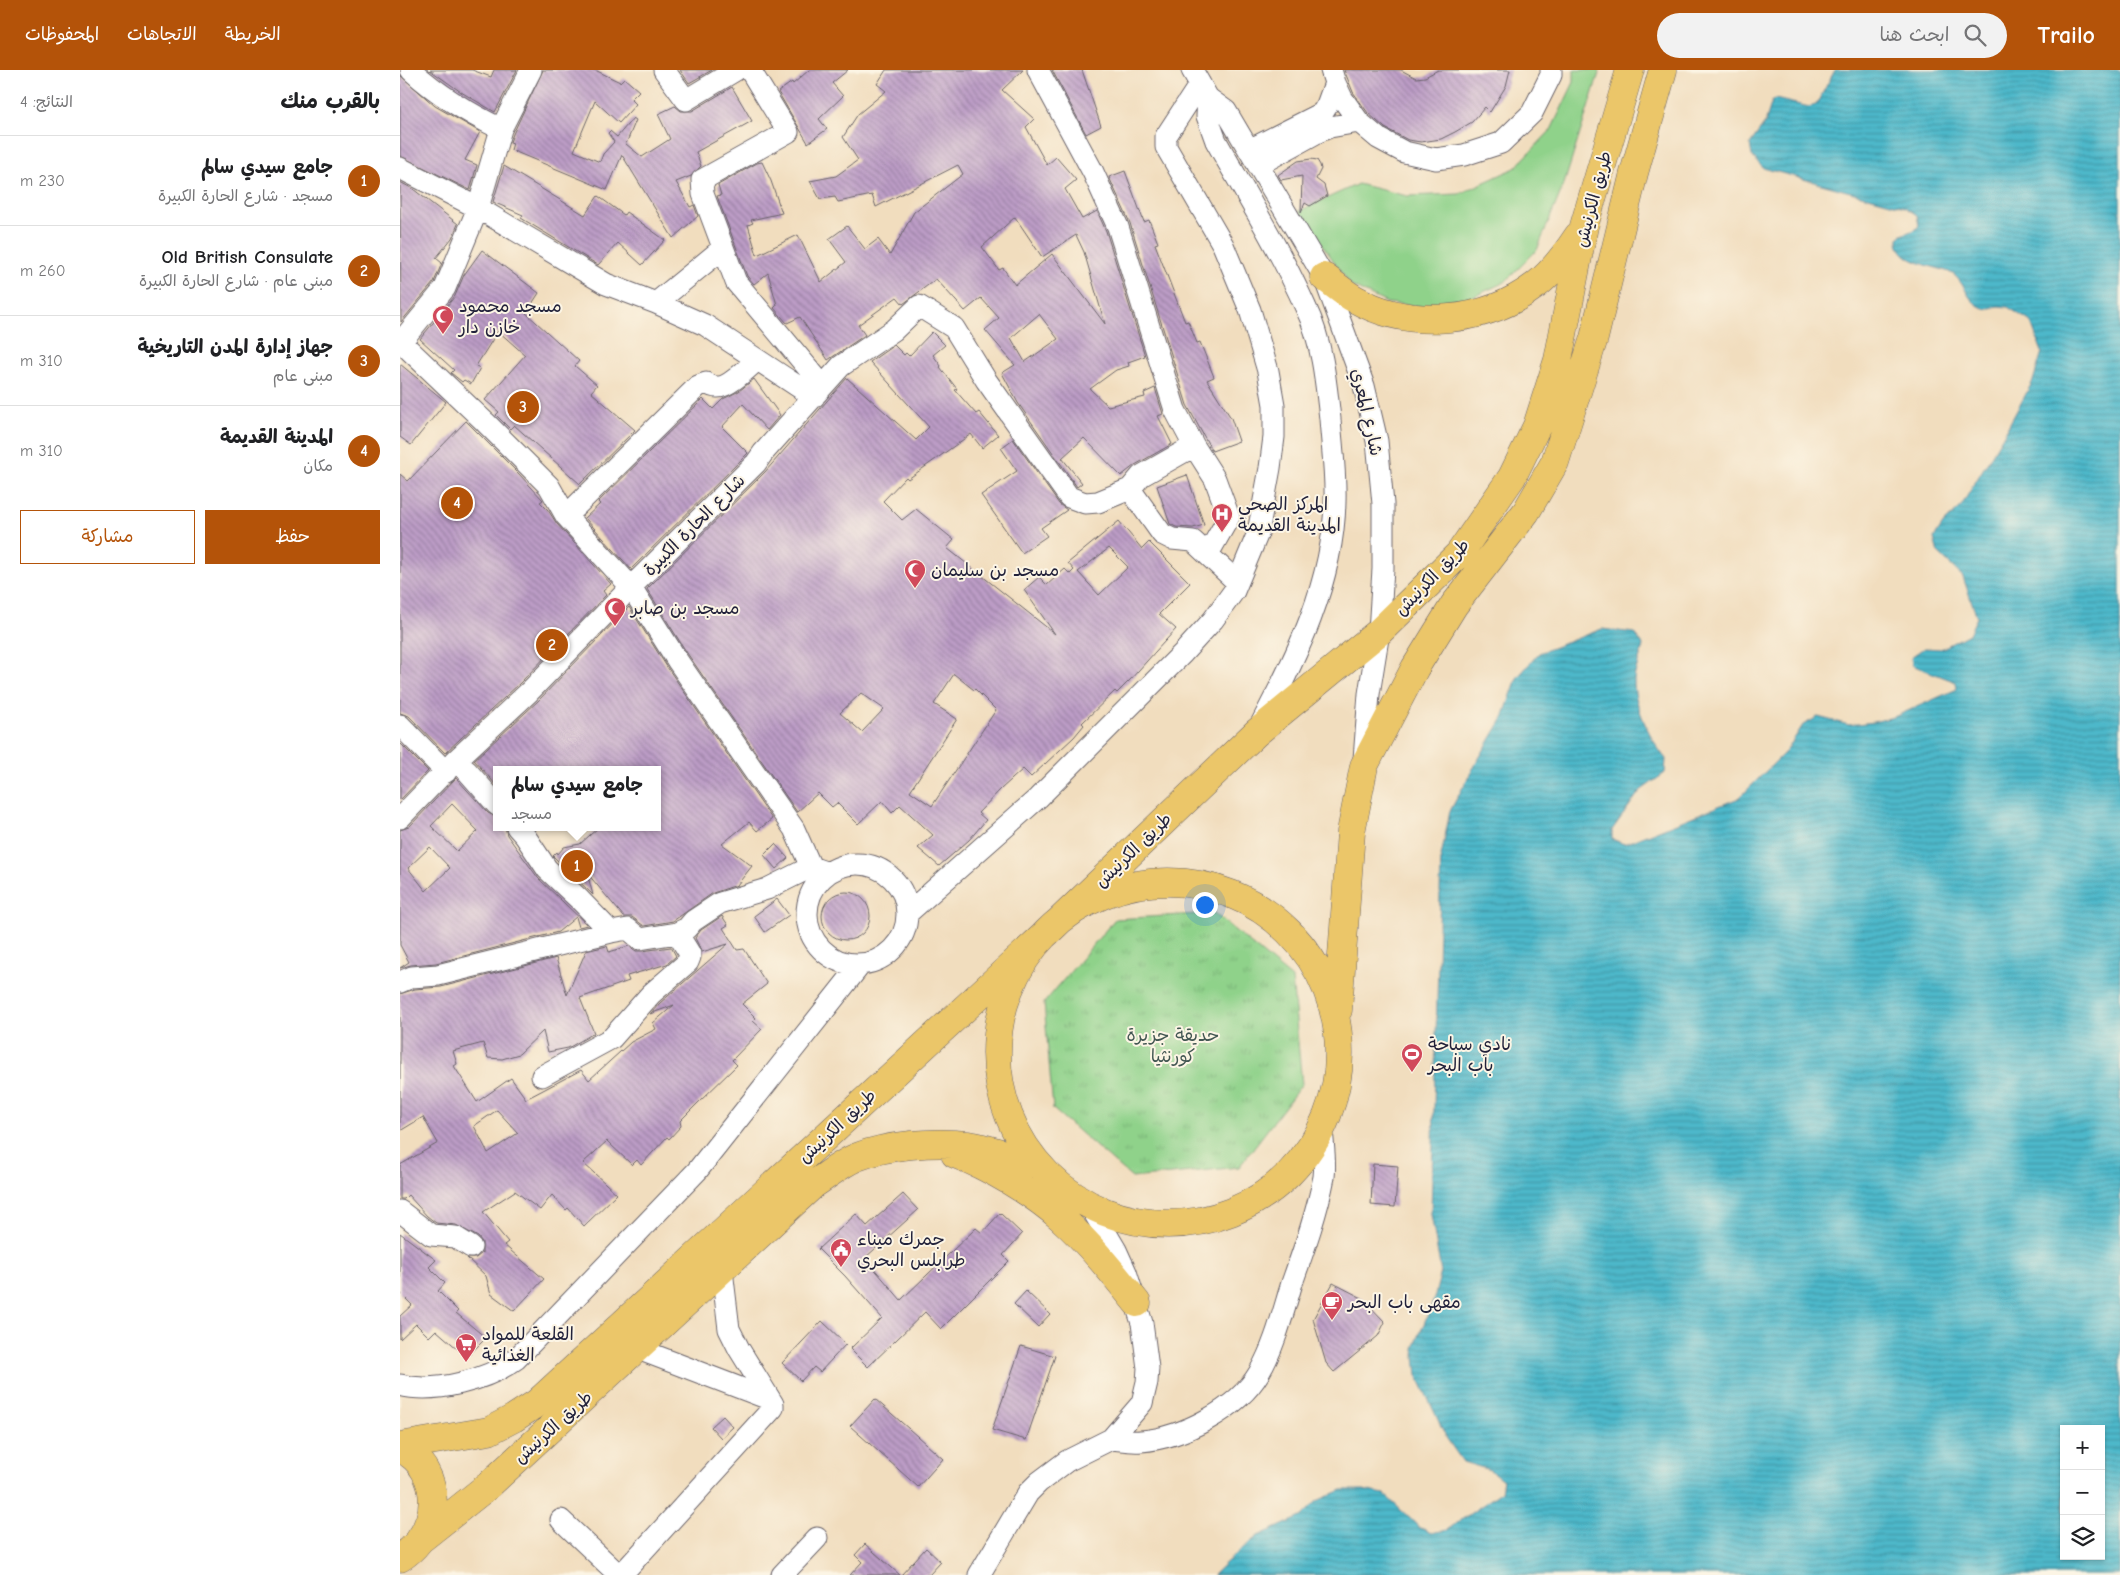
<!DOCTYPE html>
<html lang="ar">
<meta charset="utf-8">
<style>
body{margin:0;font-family:"Comic Neue","Playpen Sans Arabic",sans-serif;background:#f2f2f2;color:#202124;direction:rtl}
.controls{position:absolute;right:15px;bottom:15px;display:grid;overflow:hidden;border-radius:0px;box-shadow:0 1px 4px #0004}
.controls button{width:45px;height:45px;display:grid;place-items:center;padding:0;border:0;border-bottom:1px solid #e0e0e0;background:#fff;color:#202124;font:25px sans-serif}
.you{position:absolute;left:804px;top:834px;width:18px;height:18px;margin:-12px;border:4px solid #fff;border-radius:50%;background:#1a73e8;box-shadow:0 0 0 8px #1a73e833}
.badge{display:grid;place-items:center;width:32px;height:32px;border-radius:50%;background:#b45309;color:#fff;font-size:16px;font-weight:700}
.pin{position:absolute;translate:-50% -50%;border:2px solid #fff;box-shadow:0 1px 5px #0006}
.popup{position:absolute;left:93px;top:696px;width:168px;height:65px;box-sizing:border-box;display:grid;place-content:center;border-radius:0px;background:#fff;filter:drop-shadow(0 1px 4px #0005);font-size:16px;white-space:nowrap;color:#757577}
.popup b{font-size:19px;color:#202124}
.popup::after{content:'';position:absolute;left:50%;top:100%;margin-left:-10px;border:10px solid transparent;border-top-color:#fff}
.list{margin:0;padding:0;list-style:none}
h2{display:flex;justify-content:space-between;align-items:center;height:65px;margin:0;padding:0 20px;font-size:21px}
h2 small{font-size:16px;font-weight:400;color:#757577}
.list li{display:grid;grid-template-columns:32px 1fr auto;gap:15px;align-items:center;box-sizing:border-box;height:90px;padding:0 20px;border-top:1px solid #e0e0e0}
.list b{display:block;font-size:19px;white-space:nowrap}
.list p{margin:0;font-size:16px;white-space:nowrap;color:#757577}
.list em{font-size:16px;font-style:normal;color:#757577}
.actions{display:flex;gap:10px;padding:15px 20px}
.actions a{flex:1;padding:11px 0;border:1px solid #b45309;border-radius:0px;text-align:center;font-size:18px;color:#b45309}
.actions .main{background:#b45309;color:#fff}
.icon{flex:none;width:28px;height:28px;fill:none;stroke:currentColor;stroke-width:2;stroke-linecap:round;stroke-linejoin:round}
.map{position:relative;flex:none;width:1720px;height:1505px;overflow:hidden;direction:ltr}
header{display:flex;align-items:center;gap:30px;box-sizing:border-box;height:70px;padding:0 25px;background:#b45309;color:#fff}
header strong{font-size:24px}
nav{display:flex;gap:28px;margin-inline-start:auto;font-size:18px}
.search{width:350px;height:45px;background:#f2f2f2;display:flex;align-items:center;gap:12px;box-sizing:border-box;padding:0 18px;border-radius:28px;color:#757577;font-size:19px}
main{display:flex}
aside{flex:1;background:#fff}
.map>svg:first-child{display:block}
.green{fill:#8fd28a;stroke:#587a62}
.park{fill:url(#park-tufts);stroke:#587a62}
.water{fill:url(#water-rules);stroke:#386d82;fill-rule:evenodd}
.building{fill:url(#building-back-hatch);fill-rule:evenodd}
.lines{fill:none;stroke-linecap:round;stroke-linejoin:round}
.minor-casing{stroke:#6a6369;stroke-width:23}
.highway-casing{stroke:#6a6369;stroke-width:29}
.minor{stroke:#fff;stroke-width:21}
.highway{stroke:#ebc669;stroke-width:28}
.labels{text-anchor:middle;stroke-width:4;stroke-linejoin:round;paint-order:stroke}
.street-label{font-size:18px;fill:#22223b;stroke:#fcf5e5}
.poi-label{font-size:18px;fill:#22223b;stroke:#fcf5e5;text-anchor:start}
.park-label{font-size:18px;fill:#435753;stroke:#fcf5e5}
</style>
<header>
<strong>Trailo</strong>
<div class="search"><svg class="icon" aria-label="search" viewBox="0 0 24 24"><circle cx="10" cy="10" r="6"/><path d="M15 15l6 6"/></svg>ابحث هنا</div>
<nav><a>الخريطة</a><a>الاتجاهات</a><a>المحفوظات</a></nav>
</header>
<main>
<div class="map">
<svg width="1720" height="1505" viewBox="0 0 1720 1505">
<defs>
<pattern id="park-tufts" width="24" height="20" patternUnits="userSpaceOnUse" patternTransform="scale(1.25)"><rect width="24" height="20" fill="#8fd28a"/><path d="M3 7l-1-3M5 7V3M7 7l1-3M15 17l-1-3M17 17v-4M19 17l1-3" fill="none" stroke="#7bb478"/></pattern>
<pattern id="water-rules" width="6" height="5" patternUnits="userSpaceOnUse" patternTransform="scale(1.25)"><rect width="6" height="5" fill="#4db8ca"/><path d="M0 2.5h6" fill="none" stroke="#4095a5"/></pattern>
<pattern id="building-back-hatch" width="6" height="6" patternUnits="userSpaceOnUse" patternTransform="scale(1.25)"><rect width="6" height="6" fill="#bc9cc6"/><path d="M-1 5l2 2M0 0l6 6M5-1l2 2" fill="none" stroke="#987fa2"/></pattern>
</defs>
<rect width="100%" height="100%" fill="#fcf5e5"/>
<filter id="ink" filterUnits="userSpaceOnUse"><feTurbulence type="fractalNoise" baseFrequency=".02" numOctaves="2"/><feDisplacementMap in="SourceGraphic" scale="10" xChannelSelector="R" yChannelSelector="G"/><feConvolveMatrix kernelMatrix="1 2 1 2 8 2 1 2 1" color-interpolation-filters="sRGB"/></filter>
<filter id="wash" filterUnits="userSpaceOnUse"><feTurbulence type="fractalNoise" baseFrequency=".0096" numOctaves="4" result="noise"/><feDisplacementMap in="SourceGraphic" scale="20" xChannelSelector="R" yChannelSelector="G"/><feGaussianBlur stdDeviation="1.12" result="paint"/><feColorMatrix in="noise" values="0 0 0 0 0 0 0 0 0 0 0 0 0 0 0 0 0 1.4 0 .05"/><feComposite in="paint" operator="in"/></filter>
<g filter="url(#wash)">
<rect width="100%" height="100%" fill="#f1ddbe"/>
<!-- green -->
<path class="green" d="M1174 0H1200L1164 114 1137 180 1105 212 1066 230 1027 237 987 233 951 216 899 141 958 114 1007 126 1059 124 1115 98 1151 60 1174 12Z"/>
<!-- park -->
<path class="park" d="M814 843 892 908 902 1014 839 1097 732 1108 653 1039 644 933 715 849Z"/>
<!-- water -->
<path class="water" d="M1435 0H1720V1505H813L831 1488 858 1466 901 1447 917 1431 942 1420H963L984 1424 1019 1457 1031 1463 1047 1460 1101 1422 1103 1410 1090 1400 1063 1392 1047 1369 1017 1305 1014 1278 1033 1232 1041 1202 1031 1144 1041 787 1050 741 1075 695 1103 648 1117 608 1139 583 1202 559 1234 563 1243 575C1241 586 1235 599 1234 610 1233 633 1251 671 1266 689L1265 703 1240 721 1212 760V769L1224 774 1339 728 1387 680 1403 655 1418 647 1449 655 1473 652 1494 647 1557 619 1556 612 1512 595 1511 587 1524 578 1541 579 1569 564 1577 547 1563 507 1538 483 1534 468 1544 453 1560 438 1604 364 1633 311 1642 282 1631 252 1608 237 1598 236 1586 239C1583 238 1579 236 1576 234 1566 227 1563 208 1549 202 1532 195 1497 193 1498 168 1505 162 1513 162 1519 156L1517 145 1505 137 1363 98 1352 86 1350 74 1365 53 1372 31 1375 29 1409 37 1416 35ZM1664 1359H1701V1486H1664Z"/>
<g id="blocks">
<!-- building -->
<path class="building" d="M30 0H72L91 7 94 0H117L95 42 61 22Z
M143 0H195L220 12 224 8 239 21 231 29 236 34 219 53 195 31 174 81 200 92 203 84 214 72 208 63 210 61 217 67 233 48 236 50 226 74 242 87 270 69 258 44 275 36 281 41H292L332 17 352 51 296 82 301 96 291 106 276 112 290 137 294 135 298 146 273 168 222 85 207 120 111 80 113 73 110 72 113 64Z
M280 0H312L289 13Z
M409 0H448L432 13 443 26 419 49 427 59 408 73 378 22 392 12 393 14Z
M486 0H623L602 20 634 49 626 57 647 95 656 87 676 110 665 119 682 149 697 141 706 161 745 286 728 292 729 296 716 300 690 319 708 336 745 327 744 323 755 318 763 344 758 346 772 374 735 395 721 406 684 368 662 388 682 413 677 417 618 333 602 303 615 295 585 260 599 248 581 228 565 241 536 209 503 234 497 227 458 255 465 265 428 290 400 247 387 253 374 238 377 235 368 203 354 214 347 206 317 126 321 125 318 115 357 93 362 92 371 111 382 143 351 150 353 153 348 155 357 185 398 165 421 212 446 192 429 169 447 156 465 179 478 169 490 185 514 142 563 104 558 95 476 137 472 125 438 132 435 127 420 129 410 111 436 106 458 90 443 67 458 44 486 21 477 14ZM615 147 642 187 676 165 684 182 705 254 652 184 615 215 603 198 599 200 582 177ZM639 244 658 269 625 292 611 268Z
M652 0H682L701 56 686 64Z
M944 0H1001L1016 8 1025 7 1038 0H1110L1106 16 1090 42 1085 37 1072 52 1055 62 1041 69 1021 72 1008 70 985 58 968 43 953 22Z
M0 5 35 36 80 62 65 90 77 95 70 120 0 86Z
M911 89 917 90 920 95 921 99 916 109 924 115 927 126 910 136 905 133 901 142 902 106 881 110 878 105 898 91Z
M104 96 185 145 198 126 224 145 226 142 265 170 242 195 218 173 198 195 121 148 123 145 93 132Z
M725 101 744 152 749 150 758 173 755 174 785 252 788 251 797 273 800 272 814 307 807 310 831 348 839 371 812 381 787 335 730 153 709 107Z
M0 112 13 119 58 154 52 168 36 188 42 193 34 212 1 252Z
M82 180 139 223 126 243 179 291 175 296 197 315 191 322 235 360 180 414 114 355 110 359 96 345 99 342 85 330 125 285 98 261 76 296 80 298 71 314 64 310 62 312 51 303 54 300 20 269 55 226 64 205Z
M532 262 545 275 533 285 541 296 540 297 557 319 555 320 576 344 579 342 598 365 582 378 571 364 508 409 506 407 483 431 502 450 516 439 554 470 547 478 655 564 624 520 639 507 647 515 665 499 670 504 674 500 668 493 719 451 742 479 749 472 790 513 759 544 776 559 755 582 730 610 717 623 715 621 682 653 684 655 674 667 631 707 623 699 601 719 578 743 586 750 569 770 539 796 518 778 533 765 500 735 492 743 482 731 458 754 437 733 432 737 418 723 397 742 287 583 247 519 365 402 447 308 516 370 529 357 470 292 494 275 504 285 506 283 509 286ZM709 478 728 497 699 525 678 502ZM554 604 574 620 575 619 596 640 532 736 510 721 557 649 534 634ZM461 623 484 639 462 662 440 643Z
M0 294 46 332 11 375 0 367Z
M354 309 380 345 367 360 343 334 322 357 348 383 231 499 185 448 200 434 198 432 303 329 313 339 323 329 339 321Z
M66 351 119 404 143 430 140 432 148 440 157 454 211 514 203 521 206 525 120 613 45 683 9 646 0 643V404L8 411Z
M613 369 659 434 667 440 641 458 647 466 622 483 581 425 617 401 601 378Z
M787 405 804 455 793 458 776 457 770 454 757 416Z
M229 537 267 597 372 749 357 761 349 752 322 774 352 796 337 815 313 823 273 851 244 856 232 847H224L187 803 193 825 153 786 157 782 158 784 164 777 180 774 199 757H257V700H97V716L74 690 138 631Z
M0 673 28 701 0 730Z
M56 708 88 743 97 747V757H105L107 765 138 808 187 855 179 857 176 847 158 862 36 893 11 895 0 898 9 892 0 875V760L9 757ZM52 734 78 761 57 781 31 756ZM30 777 50 798 26 821 8 798Z
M375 774 388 788 376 799 364 785Z
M422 846a24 24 0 1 1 48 0a24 24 0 1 1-48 0Z
M377 829 389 845 365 862 354 846Z
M322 846 328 855 323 858 337 880 344 879 367 914 342 934 356 948 353 951 362 959 332 990 337 995 297 1034 280 1051 281 1056 269 1069 267 1067 241 1095 237 1090 232 1095 207 1071 183 1093 217 1124 184 1156 168 1138 166 1140 152 1125 140 1140 115 1121 83 1142 108 1172 104 1175 144 1209 114 1241 91 1224 86 1206 67 1188H76L82 1183V1172L78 1167 56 1155 36 1153 27 1146 8 1125 4 1129H0V1095L38 1073 23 1047 0 1061V924L15 919 41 917 156 888 167 925 186 881 207 876 209 882 229 876 236 881H242L271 877 276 886 267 894 227 906 229 911 180 928 194 963 168 978 148 982 143 961 119 984 102 989 88 988 83 973 53 981 57 994 54 996 77 1032 111 1008 126 1029 181 1000 189 1010 231 972 256 959 253 953 274 935 250 944 260 933 328 874 302 882 295 868 301 860ZM97 1040 118 1063 88 1083 74 1056Z
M973 1094 998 1096 995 1137 971 1135Z
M503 1124 518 1140 465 1188 501 1230 576 1158 582 1163 600 1143 622 1164 603 1185 609 1191 541 1259 525 1242 468 1297 450 1279 482 1248 445 1206 418 1179 456 1144 467 1156Z
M0 1163 36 1190 29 1197 45 1213 38 1221 58 1241 56 1243 86 1268 67 1287 36 1260 29 1267 16 1254 0 1269V1246L12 1235 0 1223Z
M933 1213 962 1228 985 1252 978 1266 934 1302 926 1293 913 1249Z
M626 1221 650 1244 638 1257 614 1234Z
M422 1251 446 1274 420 1302 414 1297 401 1311 382 1293Z
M621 1276 655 1286 626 1370 592 1360Z
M475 1329 543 1389 518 1417 450 1356Z
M323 1346 333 1357 321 1368 311 1357Z
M465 1474 500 1505H450L462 1492 455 1485Z
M526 1478 541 1492 529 1505H501Z"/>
</g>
</g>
<g filter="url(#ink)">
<use href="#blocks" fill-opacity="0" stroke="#6a6369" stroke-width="1"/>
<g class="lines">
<!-- minor casing -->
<g class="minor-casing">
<path id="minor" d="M11 0C38 25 68 43 101 59
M264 0 286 30 336 0
M350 0 388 62 302 110 303 124 336 212 423 316
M638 0 693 102 718 157 775 340 794 376 815 409 829 447 808 484
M792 0 808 28 826 41 924 207 964 316 977 371 983 434V499L979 562 969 624 964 689
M931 0 935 13 942 28 959 52 978 68 1004 82 1036 89 1064 85 1101 73 1132 43 1151 5V0
M808 28 807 46 816 71C847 126 880 180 906 238 922 271 926 312 930 349 932 376 936 404 935 432 933 513 897 586 860 656
M849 80 922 43 927 35 935 13
M858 95 918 62 930 57 959 52
M0 98 78 138 206 214 256 233 305 255 414 327
M256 233 322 179
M1 272 85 352 149 416 166 446 231 517 277 590 394 759 411 797 428 803
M0 273 45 218 78 138 101 59 131 0
M730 419 762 464 772 469 793 471 837 512
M166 446 298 316 306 313C309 315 314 317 317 317 328 318 349 297 357 290
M0 655 46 702
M55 691 67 701 97 735
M0 748 55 691 129 622 231 517 356 393 363 383 441 296 494 260 519 236 554 258 586 310 669 427 685 433 698 432 730 419 741 406 794 376
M407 844a50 50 0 1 1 100 0a50 50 0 1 1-100 0Z
M508 843 638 728 783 583 813 550 834 521 858 463 870 398 874 367V335L868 301 850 240 823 175 766 77V66L800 14
M211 862 228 859 240 869 277 863
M0 912 12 907 38 905 211 862 180 830 147 799 125 766 117 757
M142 1006 212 968 251 924 288 892 290 887V884L277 863 287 858 293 851 320 833 367 819 411 797
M0 1141 31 1165 55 1167 71 1177
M238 1279 369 1329
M0 1315C35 1324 87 1310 116 1289L297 1101 461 894
M711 1369C721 1370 731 1372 741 1371 782 1368 838 1339 859 1303 875 1276 883 1242 892 1213 904 1179 917 1143 924 1107 926 1092 923 1074 922 1058
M161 1450 219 1505
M221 1505 373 1338V1334L339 1279 329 1259 322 1200
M382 1505 417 1468
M579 1505 628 1423 639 1412 667 1391 711 1369 742 1333 747 1312 748 1298 742 1253 726 1202 716 1180 690 1136"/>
</g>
<!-- highway casing -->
<g class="highway-casing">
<path id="highway" d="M924 207C934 214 944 223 955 229 1010 260 1085 254 1136 215 1153 202 1166 184 1178 166
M597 983a171 171 0 1 1 342 0a171 171 0 1 1-342 0Z
M938 940 951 762 964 696 1015 598 1054 535 1126 442 1155 392 1194 268 1234 103 1263 0
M555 1084C588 1096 633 1123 660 1147 689 1173 713 1203 737 1233
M0 1376 89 1361 114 1348 137 1333 651 859 856 663 979 562 1059 484 1112 407 1137 356 1158 290 1184 156 1230 0
M0 1377C10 1384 19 1390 25 1401 42 1432 29 1470 0 1488
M21 1469 89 1415 414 1114C428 1105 442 1093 457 1087 487 1075 535 1071 567 1075 591 1078 615 1088 637 1095"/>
</g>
<!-- minor -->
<use href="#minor" class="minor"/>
<!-- highway -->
<use href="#highway" class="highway"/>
</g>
</g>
<!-- icons -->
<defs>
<g id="mosque-pin" transform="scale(1.125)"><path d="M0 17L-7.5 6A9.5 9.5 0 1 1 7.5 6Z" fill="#d1495b" stroke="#fcf5e5"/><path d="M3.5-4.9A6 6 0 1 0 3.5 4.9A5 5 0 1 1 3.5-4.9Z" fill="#fff"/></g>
<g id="hospital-pin" transform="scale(1.125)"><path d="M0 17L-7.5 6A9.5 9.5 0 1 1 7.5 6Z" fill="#d1495b" stroke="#fcf5e5"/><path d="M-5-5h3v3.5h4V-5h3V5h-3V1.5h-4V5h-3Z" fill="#fff"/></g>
<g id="stadium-pin" transform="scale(1.125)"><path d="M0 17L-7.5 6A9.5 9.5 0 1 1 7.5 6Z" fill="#d1495b" stroke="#fcf5e5"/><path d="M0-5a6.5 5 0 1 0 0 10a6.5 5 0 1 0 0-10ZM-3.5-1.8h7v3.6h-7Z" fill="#fff"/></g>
<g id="civic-pin" transform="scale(1.125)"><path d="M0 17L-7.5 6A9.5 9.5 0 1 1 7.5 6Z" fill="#d1495b" stroke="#fcf5e5"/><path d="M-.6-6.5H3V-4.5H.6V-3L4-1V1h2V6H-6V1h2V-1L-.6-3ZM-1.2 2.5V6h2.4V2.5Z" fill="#fff"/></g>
<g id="cafe-pin" transform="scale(1.125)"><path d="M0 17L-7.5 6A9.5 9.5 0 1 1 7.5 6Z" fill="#d1495b" stroke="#fcf5e5"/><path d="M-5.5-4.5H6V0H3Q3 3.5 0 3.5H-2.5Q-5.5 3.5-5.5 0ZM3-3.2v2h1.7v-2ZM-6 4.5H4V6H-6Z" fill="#fff"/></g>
<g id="supermarket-pin" transform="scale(1.125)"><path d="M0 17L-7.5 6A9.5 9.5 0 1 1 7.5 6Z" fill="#d1495b" stroke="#fcf5e5"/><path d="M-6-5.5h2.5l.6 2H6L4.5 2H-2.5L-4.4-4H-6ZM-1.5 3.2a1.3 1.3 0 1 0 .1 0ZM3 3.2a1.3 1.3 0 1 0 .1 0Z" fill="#fff"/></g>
</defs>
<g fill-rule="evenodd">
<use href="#mosque-pin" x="43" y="246"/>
<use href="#hospital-pin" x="822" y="444"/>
<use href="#mosque-pin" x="515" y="500"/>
<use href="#mosque-pin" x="215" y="538"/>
<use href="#stadium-pin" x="1012" y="984"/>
<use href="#civic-pin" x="441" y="1179"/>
<use href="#cafe-pin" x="932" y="1232"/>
<use href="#supermarket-pin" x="66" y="1274"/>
</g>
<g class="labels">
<!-- street labels -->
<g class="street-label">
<text transform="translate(1193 129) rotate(-75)" y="6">طريق الكرنيش</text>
<text transform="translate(967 342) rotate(77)" y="6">شارع المعري</text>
<text transform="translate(294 455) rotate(-45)" y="6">شارع الحارة الكبيرة</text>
<text transform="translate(1032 507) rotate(-46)" y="6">طريق الكرنيش</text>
<text transform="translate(733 780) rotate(-44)" y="6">طريق الكرنيش</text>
<text transform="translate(437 1056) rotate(-43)" y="6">طريق الكرنيش</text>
<text transform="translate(153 1357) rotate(-42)" y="6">طريق الكرنيش</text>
</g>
<!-- poi labels -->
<g class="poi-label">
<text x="59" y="242">مسجد محمود<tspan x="59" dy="21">خازن دار</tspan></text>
<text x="838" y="440">المركز الصحي<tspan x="838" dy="21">المدينة القديمة</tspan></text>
<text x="531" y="506">مسجد بن سليمان</text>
<text x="231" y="544">مسجد بن صابر</text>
<text x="1028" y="980">نادي سباحة<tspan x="1028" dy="21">باب البحر</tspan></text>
<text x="457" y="1175">جمرك ميناء<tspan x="457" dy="21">طرابلس البحري</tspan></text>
<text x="948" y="1238">مقهى باب البحر</text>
<text x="82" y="1270">القلعة للمواد<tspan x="82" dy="21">الغذائية</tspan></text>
</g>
<!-- park labels -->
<g class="park-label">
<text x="773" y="971">حديقة جزيرة<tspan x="773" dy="21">كورنثيا</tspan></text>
</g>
</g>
</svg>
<div class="controls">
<button>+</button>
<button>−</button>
<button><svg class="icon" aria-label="layers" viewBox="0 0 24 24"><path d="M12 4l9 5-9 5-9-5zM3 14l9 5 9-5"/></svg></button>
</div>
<div class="you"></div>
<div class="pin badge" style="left:177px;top:796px">1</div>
<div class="popup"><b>جامع سيدي سالم</b>مسجد</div>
<div class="pin badge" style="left:152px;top:575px">2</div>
<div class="pin badge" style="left:123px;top:337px">3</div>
<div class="pin badge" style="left:57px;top:433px">4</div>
</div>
<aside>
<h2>بالقرب منك<small>النتائج: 4</small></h2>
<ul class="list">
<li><span class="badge">1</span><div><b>جامع سيدي سالم</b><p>مسجد · شارع الحارة الكبيرة</p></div><em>230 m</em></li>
<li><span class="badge">2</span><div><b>Old British Consulate</b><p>مبنى عام · شارع الحارة الكبيرة</p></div><em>260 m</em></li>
<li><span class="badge">3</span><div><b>جهاز إدارة المدن التاريخية</b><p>مبنى عام</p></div><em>310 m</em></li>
<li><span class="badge">4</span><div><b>المدينة القديمة</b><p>مكان</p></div><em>310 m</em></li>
</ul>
<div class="actions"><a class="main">حفظ</a><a>مشاركة</a></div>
</aside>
</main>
